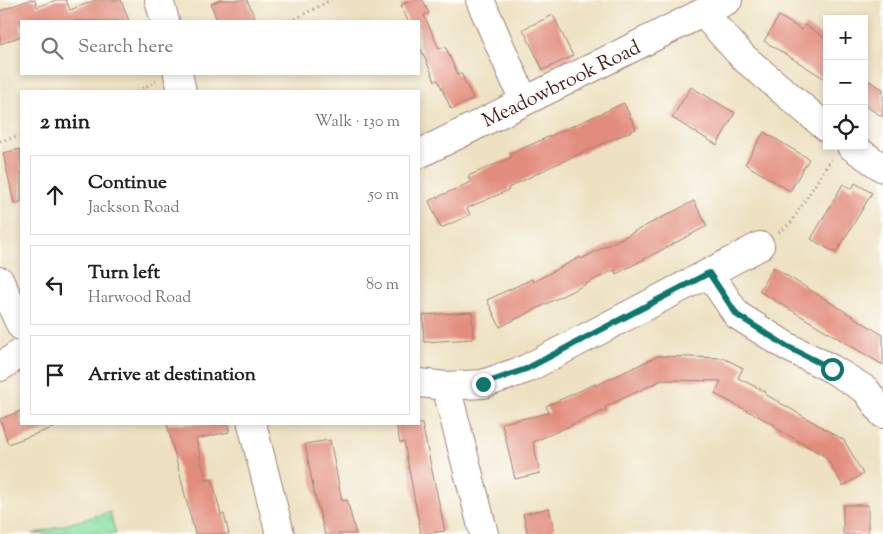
<!DOCTYPE html>
<meta charset="utf-8">
<style>
body{margin:0;font-family:"Sorts Mill Goudy",serif;background:#f2f2f2;color:#202124}
.controls{position:absolute;right:15px;top:15px;display:grid;overflow:hidden;border-radius:0px;box-shadow:0 2px 8px #0003}
.controls button{width:45px;height:45px;display:grid;place-items:center;padding:0;border:0;border-bottom:1px solid #e0e0e0;background:#fff;color:#202124;font:25px sans-serif}
.stop{position:absolute;width:15px;height:15px;margin:-11px;border:4px solid #0f766e;border-radius:50%;background:#fff}
.stop.end{background:#0f766e;border-color:#fff;box-shadow:0 1px 5px #0008}
.list{margin:0;padding:0;list-style:none}
h2{display:flex;justify-content:space-between;align-items:center;height:65px;margin:0;padding:0 20px;font-size:21px}
h2 small{font-size:16px;font-weight:400;color:#757577}
.list li{display:grid;grid-template-columns:32px 1fr auto;gap:15px;align-items:center;box-sizing:border-box;height:80px;margin:0 10px 10px;padding:0 10px;border:1px solid #e0e0e0;border-radius:0px}
.list b{display:block;font-size:19px;white-space:nowrap}
.list p{margin:0;font-size:16px;white-space:nowrap;color:#757577}
.list em{font-size:16px;font-style:normal;color:#757577}
.icon{flex:none;width:28px;height:28px;fill:none;stroke:currentColor;stroke-width:2;stroke-linecap:round;stroke-linejoin:round}
.map{position:relative;flex:none;width:883px;height:534px;overflow:hidden}
.search{position:absolute;background:#fff;box-shadow:0 2px 8px #0003;left:20px;top:20px;width:400px;height:55px;display:flex;align-items:center;gap:12px;box-sizing:border-box;padding:0 18px;border-radius:0px;color:#757577;font-size:19px}
.panel{position:absolute;background:#fff;box-shadow:0 2px 8px #0003;left:20px;top:90px;width:400px;height:335px;border-radius:0px}
.map>svg:first-child{display:block}
.grass{fill:url(#grass-tufts);stroke:#687e66}
.building{fill:#e28c7d}
.lines{fill:none;stroke-linecap:round;stroke-linejoin:round}
.minor-casing{stroke:#9c8076;stroke-width:30}
.path{stroke:#9c8076;stroke-width:3;stroke-dasharray:1 4;stroke-linecap:butt}
.minor{stroke:#fff;stroke-width:28}
.route{stroke:#0f766e;stroke-width:6}
.labels{text-anchor:middle;stroke-width:4;stroke-linejoin:round;paint-order:stroke}
.street-label{font-size:20px;fill:#4a1f2b;stroke:#fdfcf7}
</style>
<div class="map">
<svg width="883" height="534" viewBox="0 0 883 534">
<defs>
<pattern id="grass-tufts" width="24" height="20" patternUnits="userSpaceOnUse" patternTransform="scale(1.25)"><rect width="24" height="20" fill="#86dea2"/><path d="M3 7l-1-3M5 7V3M7 7l1-3M15 17l-1-3M17 17v-4M19 17l1-3" fill="none" stroke="#75be8c"/></pattern>
</defs>
<rect width="100%" height="100%" fill="#fdfcf7"/>
<filter id="ink" filterUnits="userSpaceOnUse"><feTurbulence type="fractalNoise" baseFrequency=".02" numOctaves="2"/><feDisplacementMap in="SourceGraphic" scale="10" xChannelSelector="R" yChannelSelector="G"/><feConvolveMatrix kernelMatrix="1 2 1 2 8 2 1 2 1" color-interpolation-filters="sRGB"/></filter>
<filter id="wash" filterUnits="userSpaceOnUse"><feTurbulence type="fractalNoise" baseFrequency=".0096" numOctaves="4" result="noise"/><feDisplacementMap in="SourceGraphic" scale="20" xChannelSelector="R" yChannelSelector="G"/><feGaussianBlur stdDeviation="1.12" result="paint"/><feColorMatrix in="noise" values="0 0 0 0 0 0 0 0 0 0 0 0 0 0 0 0 0 1.4 0 .05"/><feComposite in="paint" operator="in"/></filter>
<g filter="url(#wash)">
<rect width="100%" height="100%" fill="#ede1c1"/>
<!-- grass -->
<path class="grass" d="M110 512 116 534H33Z"/>
<g id="blocks">
<!-- building -->
<path class="building" d="M29 0H35L37 7 56 0H66L70 10 96 0H121L129 21H21V36L0 44V11Z
M220 0H247L256 21H217L211 4Z
M413 0H423L429 13 424 15 439 49 445 46 458 75 461 73 473 99 451 109 438 80 435 81 419 45V21H408L401 5Z
M553 15 573 56 543 70 523 29Z
M779 16 802 30 805 25 827 39V80L764 41Z
M864 78 883 89V117L864 105Z
M691 87 735 113 717 145 672 118Z
M624 103 636 129 550 167 508 188 509 190 467 208 470 215 441 228 429 201 471 182 468 176 512 157 510 154Z
M764 132 809 159 790 191 745 164Z
M21 149V202L14 203 3 153Z
M855 183 872 193 836 253 811 239 843 184 852 189Z
M694 201 707 226 616 274 614 270 500 327 487 300 532 279 533 282 580 257 581 259Z
M773 267 883 335V365L759 291Z
M472 312 473 339 424 342 423 315Z
M658 356 723 358 743 368 738 378 766 392 765 394 844 440 863 474 843 486 826 457 774 427 775 425 715 394 721 381 662 380 605 407 606 410 533 442 540 473 515 479 502 423 549 413 546 406 595 384V386Z
M21 411V424H58V426L8 444 0 419Z
M167 424H228L229 432 196 439 206 480 212 479 221 515 224 514 229 534H195Z
M396 424H422L445 531 421 534 404 442 400 443Z
M330 440 342 501 347 500 356 534H325L314 492 305 444Z
M843 505H868V534H843Z
M549 508 555 534H528L523 514Z"/>
</g>
</g>
<g filter="url(#ink)">
<use href="#blocks" fill-opacity="0" stroke="#9c8076" stroke-width="1"/>
<g class="lines">
<!-- minor casing -->
<g class="minor-casing">
<path id="minor" d="M159 0 165 21
M480 0 524 101
M703 13 744 58 827 128
M178 74 182 91
M851 146 883 168
M419 154 728 0
M709 273 737 315 788 347 832 369 866 390 883 414
M0 281 21 326
M0 367 21 353
M419 383 446 386 483 384 526 369 760 246
M446 386 484 534
M252 424 280 534"/>
</g>
<!-- path -->
<path class="path" d="M291 21 331 0
M138 91 156 81
M0 141 21 136
M779 232 791 223 831 159"/>
<!-- minor -->
<use href="#minor" class="minor"/>
</g>
</g>
<g class="lines" filter="url(#ink)">
<!-- route -->
<path class="route" d="M483 384 526 369 709 273 737 315 788 347 832 369"/>
</g>
<g class="labels">
<!-- street labels -->
<g class="street-label">
<text transform="translate(561 83) rotate(-26)" y="7">Meadowbrook Road</text>
</g>
</g>
</svg>
<div class="controls">
<button>+</button>
<button>−</button>
<button><svg class="icon" aria-label="locate" viewBox="0 0 24 24"><circle cx="12" cy="12" r="6"/><path d="M12 2v4M12 18v4M2 12h4M18 12h4"/></svg></button>
</div>
<div class="stop" style="left:832px;top:369px"></div>
<div class="stop end" style="left:483px;top:384px"></div>
<div class="search"><svg class="icon" aria-label="search" viewBox="0 0 24 24"><circle cx="10" cy="10" r="6"/><path d="M15 15l6 6"/></svg>Search here</div>
<section class="panel">
<h2>2 min<small>Walk · 130 m</small></h2>
<ul class="list">
<li><svg class="icon" aria-label="ahead" viewBox="0 0 24 24"><path d="M12 20V5M6 11l6-6 6 6"/></svg><div><b>Continue</b><p>Jackson Road</p></div><em>50 m</em></li>
<li><svg class="icon" aria-label="left" viewBox="0 0 24 24"><path d="M17 20v-9H6M10 6l-5 5 5 5"/></svg><div><b>Turn left</b><p>Harwood Road</p></div><em>80 m</em></li>
<li><svg class="icon" aria-label="arrive" viewBox="0 0 24 24"><path d="M6 21V4h12l-3 4 3 4H6"/></svg><div><b>Arrive at destination</b></div></li>
</ul>
</section>
</div>
